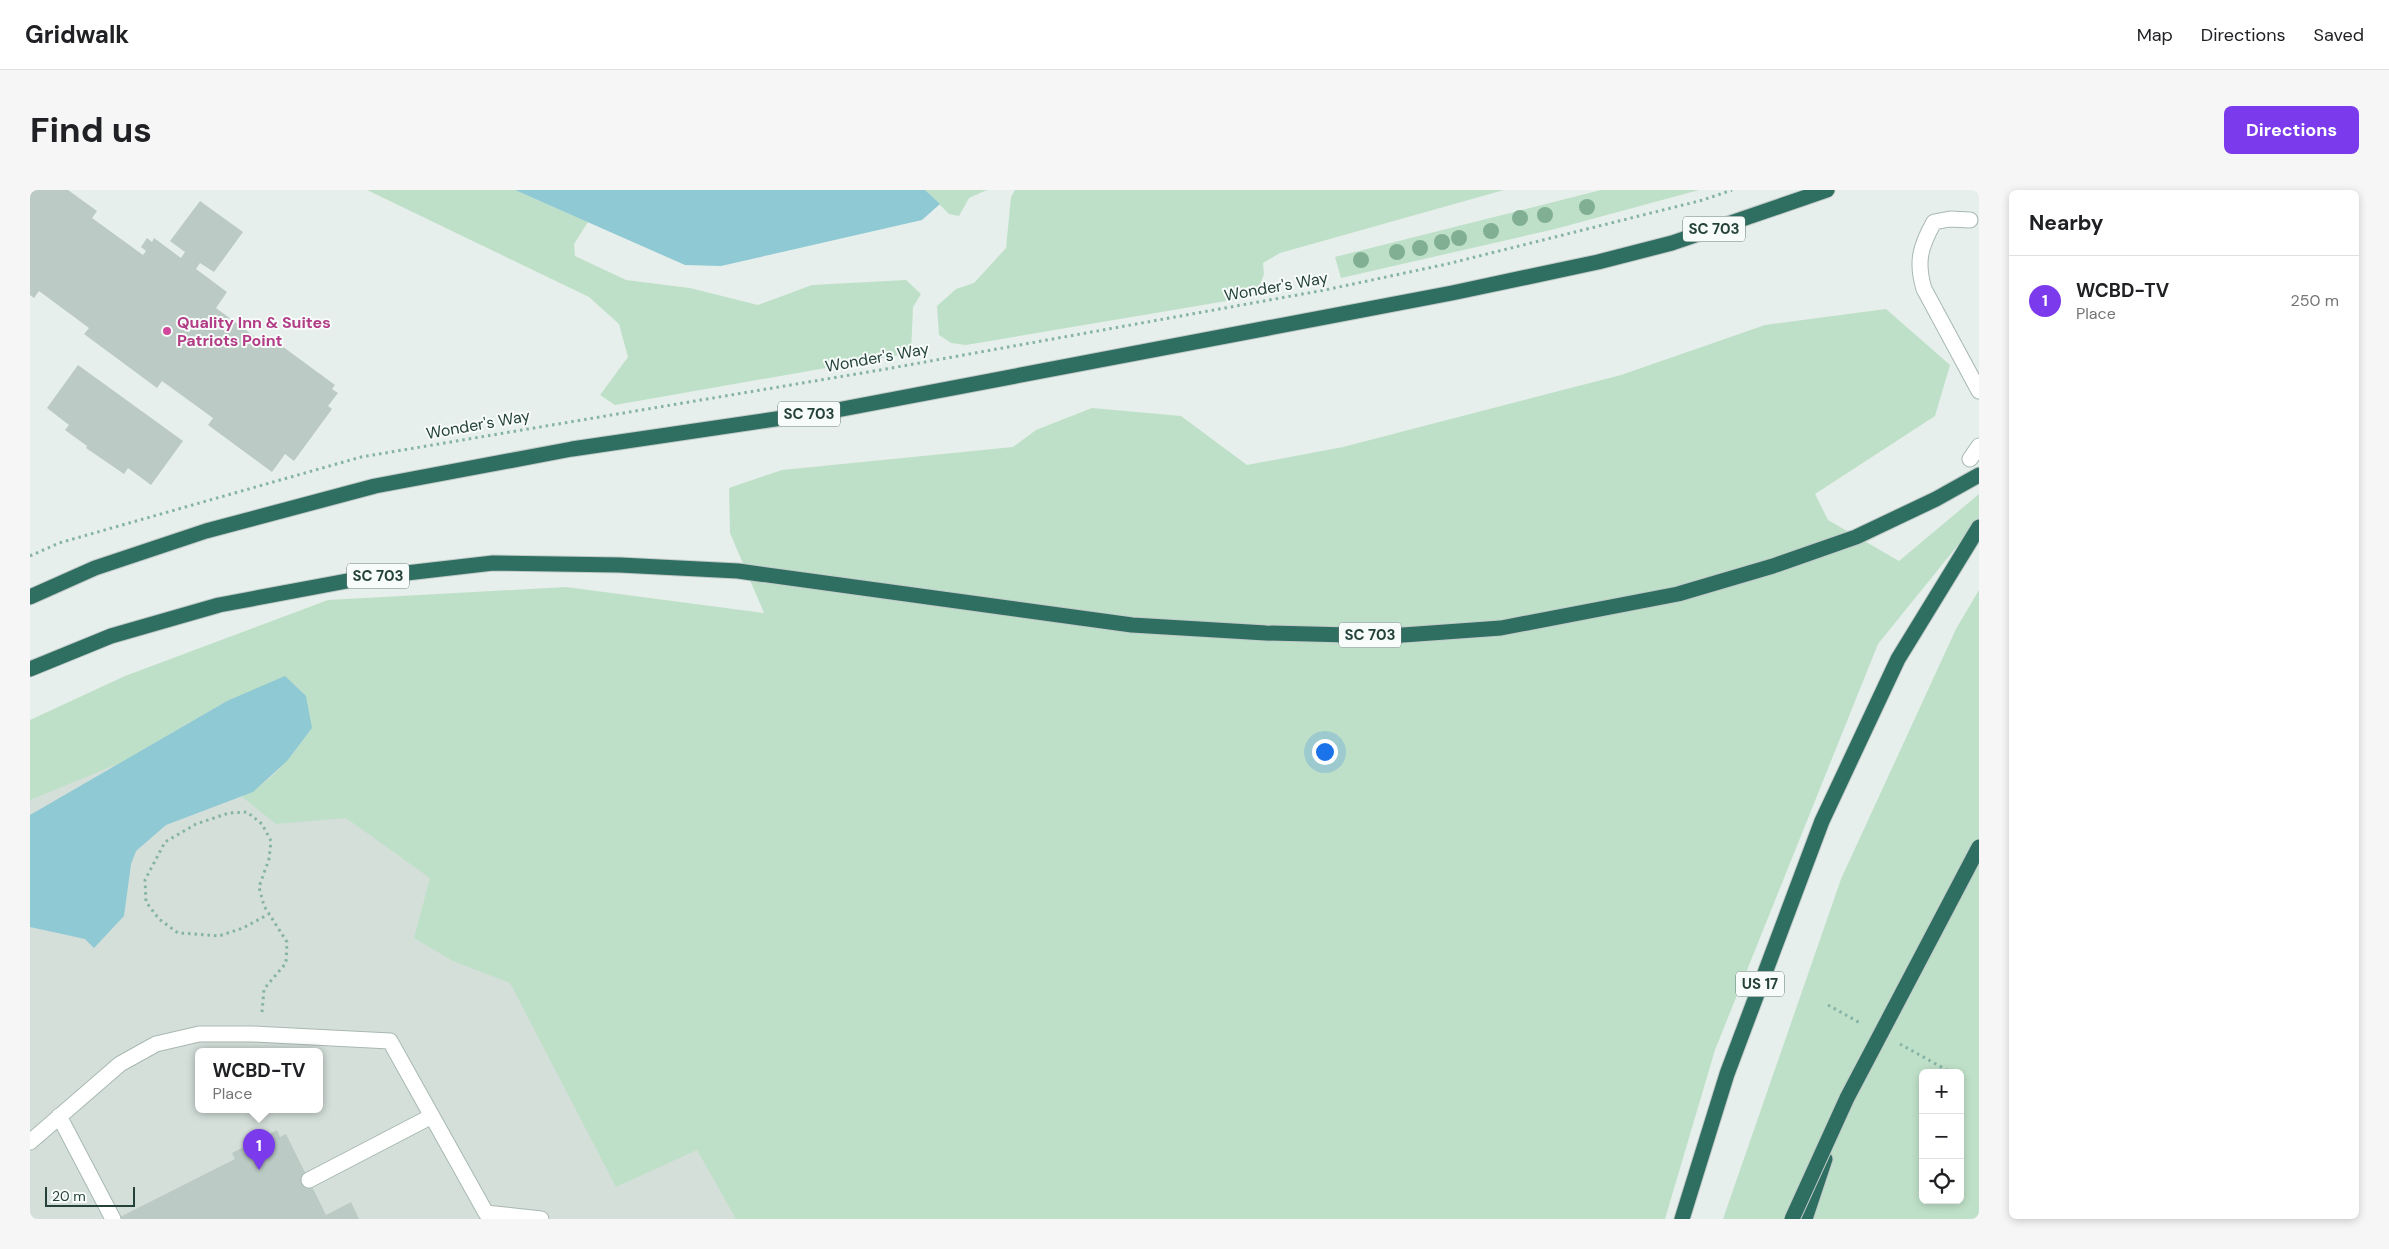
<!DOCTYPE html>
<meta charset="utf-8">
<style>
body{margin:0;font-family:"DM Sans",sans-serif;background:#f6f6f6;color:#202124}
.controls{position:absolute;right:15px;bottom:15px;display:grid;overflow:hidden;border-radius:8px;box-shadow:0 2px 8px #0003}
.controls button{width:45px;height:45px;display:grid;place-items:center;padding:0;border:0;border-bottom:1px solid #e0e0e0;background:#fff;color:#202124;font:25px sans-serif}
.scale{position:absolute;left:15px;bottom:12px;width:90px;box-sizing:border-box;padding-left:5px;border:2px solid #24423a;border-top:0;font-size:14px;line-height:18px;white-space:nowrap;color:#24423a;-webkit-text-stroke:4px #f7fbf9;paint-order:stroke}
.you{position:absolute;left:1294px;top:561px;width:18px;height:18px;margin:-12px;border:4px solid #fff;border-radius:50%;background:#1a73e8;box-shadow:0 0 0 8px #1a73e833}
.badge{display:grid;place-items:center;width:32px;height:32px;border-radius:50%;background:#7c3aed;color:#fff;font-size:16px;font-weight:700}
.pin{position:absolute;translate:-50% -41px;filter:drop-shadow(0 1px 2px #0008)}
.pin::after{content:'';position:absolute;top:26px;width:18px;height:15px;background:inherit;clip-path:polygon(0 0,100% 0,50% 100%)}
.popup{position:absolute;left:165px;top:858px;width:128px;height:65px;box-sizing:border-box;display:grid;place-content:center;border-radius:8px;background:#fff;filter:drop-shadow(0 1px 4px #0005);font-size:16px;white-space:nowrap;color:#757577}
.popup b{font-size:19px;color:#202124}
.popup::after{content:'';position:absolute;left:50%;top:100%;margin-left:-10px;border:10px solid transparent;border-top-color:#fff}
.list{margin:0;padding:0;list-style:none}
h2{display:flex;justify-content:space-between;align-items:center;height:65px;margin:0;padding:0 20px;font-size:21px}
h2 small{font-size:16px;font-weight:400;color:#757577}
.list li{display:grid;grid-template-columns:32px 1fr auto;gap:15px;align-items:center;box-sizing:border-box;height:90px;padding:0 20px;border-top:1px solid #e0e0e0}
.list b{display:block;font-size:19px;white-space:nowrap}
.list p{margin:0;font-size:16px;white-space:nowrap;color:#757577}
.list em{font-size:16px;font-style:normal;color:#757577}
.icon{flex:none;width:28px;height:28px;fill:none;stroke:currentColor;stroke-width:2;stroke-linecap:round;stroke-linejoin:round}
.map{position:relative;flex:none;width:1949px;height:1029px;overflow:hidden;border-radius:8px}
header{display:flex;align-items:center;gap:30px;box-sizing:border-box;height:70px;padding:0 25px;background:#fff;border-bottom:1px solid #e0e0e0}
header strong{font-size:24px}
nav{display:flex;gap:28px;margin-inline-start:auto;font-size:18px}
.intro{display:flex;align-items:center;justify-content:space-between;box-sizing:border-box;height:120px;padding:0 30px}
h1{margin:0;font-size:35px}
.button{padding:12px 22px;border-radius:8px;background:#7c3aed;color:#fff;font-size:18px;font-weight:700}
main{display:flex;gap:30px;padding:0 30px}
aside{flex:1;background:#fff;border-radius:8px;box-shadow:0 2px 8px #0003}
.map>svg:first-child{display:block}
.built{fill:#d4dfda;fill-rule:evenodd}
.green{fill:#bfe0c8;fill-rule:evenodd}
.water{fill:#8ec9d4}
.building{fill:#bbcac4}
.lines{fill:none;stroke-linecap:round;stroke-linejoin:round}
.minor-casing{stroke:#a8b8b2;stroke-width:17}
.highway-casing{stroke:#c2cac8;stroke-width:17}
.path{stroke:#86b3a5;stroke-width:3;stroke-dasharray:2.5 4;stroke-linecap:butt}
.minor{stroke:#fff;stroke-width:15}
.highway{stroke:#2f6f62;stroke-width:15}
.highway-bridge-casing{stroke:#c2cac8;stroke-width:17;stroke-linecap:butt}
.highway-bridge{stroke:#2f6f62;stroke-width:15}
.tree{fill:#80af93}
.hotel-dot{fill:#d1479c;stroke:#f7fbf9;stroke-width:2}
.labels{text-anchor:middle;stroke-width:4;stroke-linejoin:round;paint-order:stroke}
.shield{fill:#f7fbf9;stroke:#637a73;stroke-width:1}
.shield-label{font-size:15px;font-weight:bold;fill:#24423a}
.street-label{font-size:16px;fill:#24423a;stroke:#f7fbf9}
.hotel-label{font-size:16px;font-weight:bold;fill:#b23c85;stroke:#f7fbf9;text-anchor:start}
</style>
<header>
<strong>Gridwalk</strong>
<nav><a>Map</a><a>Directions</a><a>Saved</a></nav>
</header>
<div class="intro"><h1>Find us</h1><a class="button">Directions</a></div>
<main>
<div class="map">
<svg width="1949" height="1029" viewBox="0 0 1949 1029">
<rect width="100%" height="100%" fill="#e6efeb"/>
<!-- built -->
<path class="built" d="M292 427 687 951 727 1029H0V535ZM169 861H289V919H169Z"/>
<!-- green -->
<path class="green" d="M337 0H485L558 32 544 54 545 66 596 90 660 98 728 115 782 95 876 90 891 104 883 117 881 163 585 215 570 205 598 167 589 134 559 107Z
M895 0H957L939 8 929 26 919 24Z
M985 0H1474L1250 63 1233 73 1234 84 1226 106 936 155 921 153 909 145 907 116 926 99 944 93 976 58 981 7Z
M1571 0H1669L1525 39 1311 88 1305 67Z
M1856 119 1920 175 1905 226 1785 304 1798 330 1869 371 1949 304V329L1848 454 1685 860 1635 1029H706L667 960 586 997 480 793 423 771 384 748 400 688 316 628 246 634 211 606C241 595 263 563 282 538L197 511 90 573 0 610V530L95 486 298 410 536 397 734 423 700 343 699 298 752 280 983 257 1006 240 1062 218 1151 226 1217 275 1313 257 1591 185 1735 135Z
M1949 400V1029H1693L1811 689 1926 439ZM1893 883H1930V1010H1893Z"/>
<!-- water -->
<path class="water" d="M485 0H895L910 14 892 30 691 76 655 75Z
M255 486 276 506 282 538 257 571 223 602 136 635 106 661 101 674 94 726 64 758 55 749 0 737V625L197 511Z"/>
<!-- building -->
<path class="building" d="M0 0H38L67 21 62 28 113 65 116 61 111 57 117 48 122 52 124 48 151 68 155 62 140 51 170 11 213 42 184 82 170 73 166 79 197 102 186 118 236 155 241 148 305 195 302 199 308 203 298 216 302 219 264 271 255 264 242 282 178 235 183 228 132 191 127 198 54 144 59 138 9 101 4 108 0 105Z
M48 175 153 251 121 295 98 278 94 284 56 258 57 256 35 240 39 235 17 218Z
M247 940 250 947 256 944 296 1025 321 1012 329 1029H86L205 969 202 963Z"/>
<g class="lines">
<!-- minor casing -->
<g class="minor-casing">
<path id="minor" d="M1940 30 1920 29 1904 32C1890 57 1886 72 1894 99L1949 201
M1940 269 1949 256
M29 926 83 1029
M0 952 90 874 126 854 169 844H222L360 851 456 1023 511 1029
M279 990 402 926"/>
</g>
<!-- highway casing -->
<g class="highway-casing">
<path id="highway" d="M0 407 65 378 176 341 345 296 542 259 807 220 1422 103 1568 72 1642 53 1797 0
M0 479 81 446 189 415 333 388 463 373 590 375 708 381 1102 435 1236 443 1359 446 1471 438 1648 404 1743 376 1826 347 1906 309 1949 285
M1652 1029 1697 884 1792 631 1868 469 1949 337
M1775 1029 1795 969"/>
</g>
<!-- path -->
<path class="path" d="M0 366 29 353 331 267 856 179 1295 100 1417 74 1673 10 1702 0
M1798 815 1832 834
M232 822 234 799 256 773 257 752 234 716 229 697 239 669 241 651 232 634 217 622 199 623 166 634 135 652 115 690 116 712 129 729 148 743 165 744 189 746 213 738 239 724
M1870 854 1922 883
M1930 887 1936 890"/>
<!-- minor -->
<use href="#minor" class="minor"/>
<!-- highway -->
<use href="#highway" class="highway"/>
<!-- highway-bridge casing -->
<g class="highway-bridge-casing">
<path id="highway-bridge" d="M1762 1029 1817 908 1949 657"/>
</g>
<!-- highway-bridge -->
<use href="#highway-bridge" class="highway-bridge"/>
</g>
<!-- trees -->
<g class="tree">
<circle cx="1557" cy="17" r="8"/>
<circle cx="1515" cy="25" r="8"/>
<circle cx="1490" cy="28" r="8"/>
<circle cx="1461" cy="41" r="8"/>
<circle cx="1429" cy="48" r="8"/>
<circle cx="1412" cy="52" r="8"/>
<circle cx="1390" cy="58" r="8"/>
<circle cx="1367" cy="62" r="8"/>
<circle cx="1331" cy="70" r="8"/>
</g>
<!-- markers -->
<circle class="hotel-dot" cx="137" cy="141" r="5"/>
<g class="labels">
<!-- shield labels -->
<g class="shield">
<rect x="1653" y="26.5" width="62" height="25" rx="4"/>
<rect x="748" y="211.5" width="62" height="25" rx="4"/>
<rect x="317" y="373.5" width="62" height="25" rx="4"/>
<rect x="1309" y="432.5" width="62" height="25" rx="4"/>
<rect x="1706" y="781.5" width="48" height="25" rx="4"/>
</g>
<g class="shield-label">
<text x="1684" y="44">SC 703</text>
<text x="779" y="229">SC 703</text>
<text x="348" y="391">SC 703</text>
<text x="1340" y="450">SC 703</text>
<text x="1730" y="799">US 17</text>
</g>
<!-- street labels -->
<g class="street-label">
<text transform="translate(1246 96) rotate(-10)" y="6">Wonder's Way</text>
<text transform="translate(847 167) rotate(-10)" y="6">Wonder's Way</text>
<text transform="translate(448 234) rotate(-10)" y="6">Wonder's Way</text>
</g>
<!-- hotel labels -->
<g class="hotel-label">
<text x="147" y="138">Quality Inn &amp; Suites<tspan x="147" dy="18">Patriots Point</tspan></text>
</g>
</g>
</svg>
<div class="controls">
<button>+</button>
<button>−</button>
<button><svg class="icon" aria-label="locate" viewBox="0 0 24 24"><circle cx="12" cy="12" r="6"/><path d="M12 2v4M12 18v4M2 12h4M18 12h4"/></svg></button>
</div>
<div class="scale">20 m</div>
<div class="you"></div>
<div class="pin badge" style="left:229px;top:980px">1</div>
<div class="popup"><b>WCBD-TV</b>Place</div>
</div>
<aside>
<h2>Nearby<small></small></h2>
<ul class="list">
<li><span class="badge">1</span><div><b>WCBD-TV</b><p>Place</p></div><em>250 m</em></li>
</ul>
</aside>
</main>
